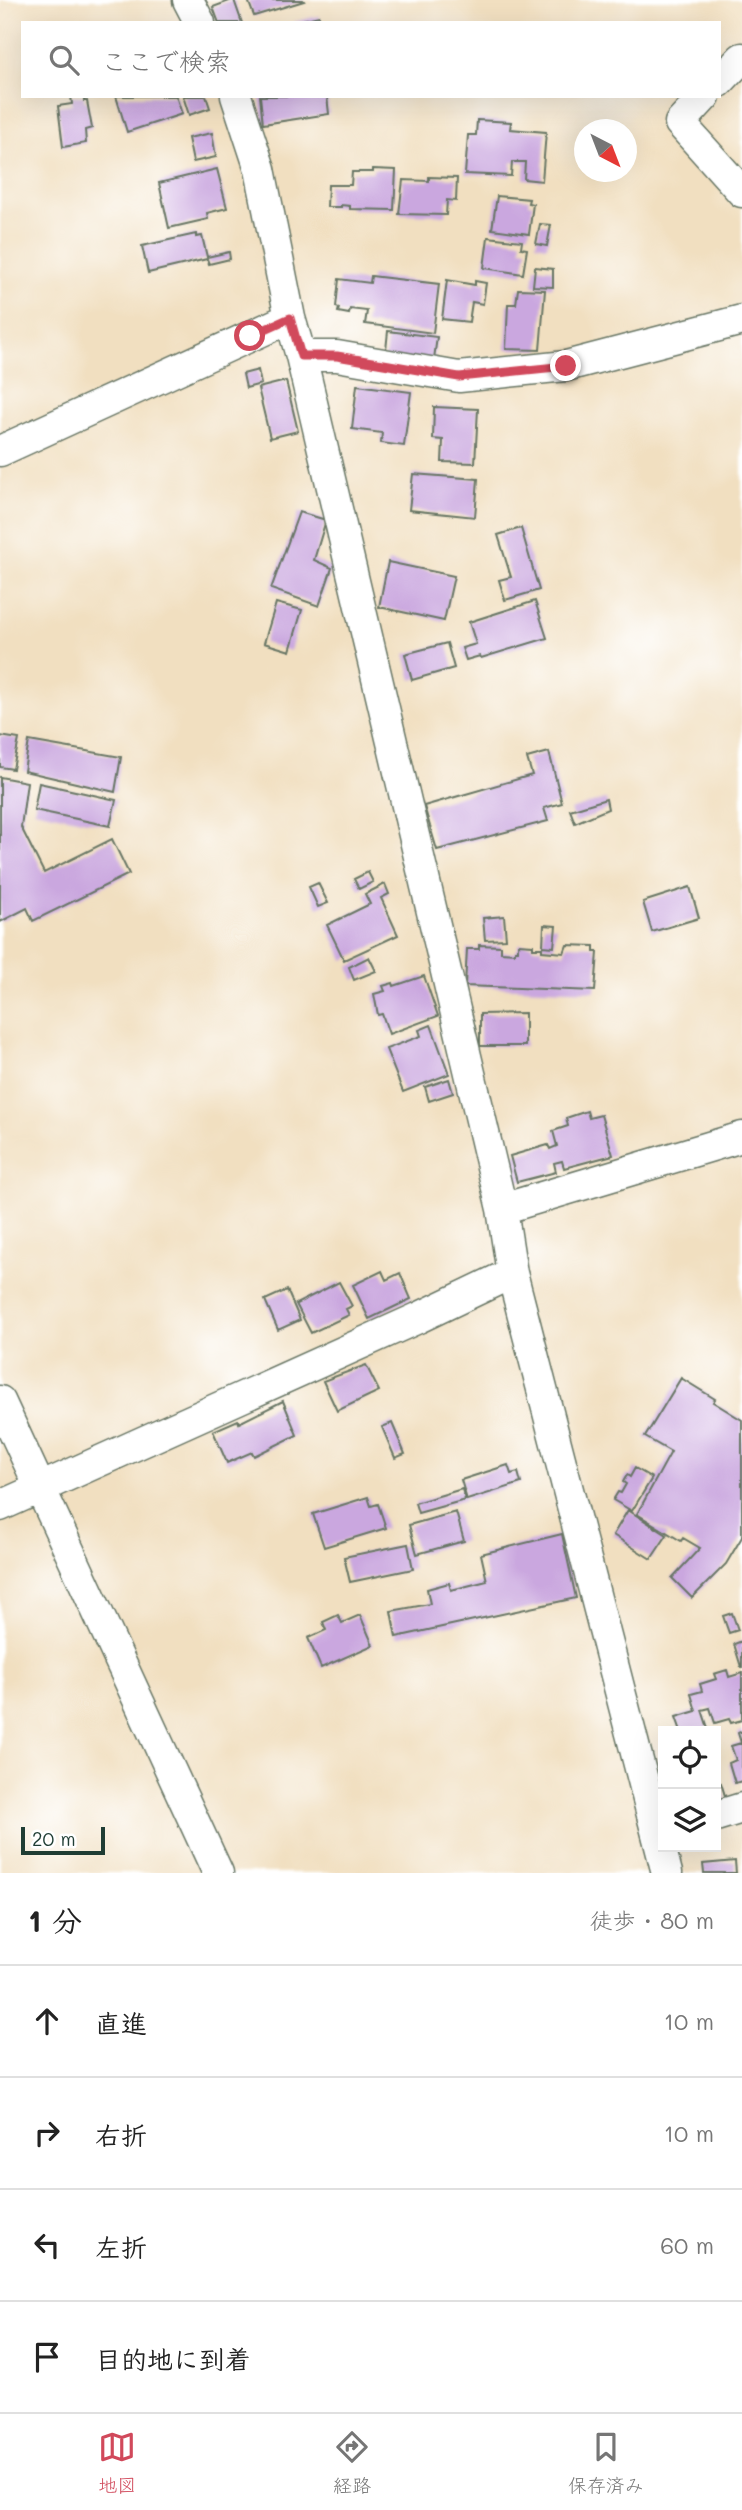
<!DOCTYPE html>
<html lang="ja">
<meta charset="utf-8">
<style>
body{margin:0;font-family:Mali,"Klee One",sans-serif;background:#f6f6f6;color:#222}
.controls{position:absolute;right:21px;bottom:21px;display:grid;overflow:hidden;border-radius:0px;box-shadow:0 7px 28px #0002}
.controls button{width:63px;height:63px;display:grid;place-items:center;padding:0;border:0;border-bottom:2px solid #e0e0e0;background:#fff;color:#222;font:35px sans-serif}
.compass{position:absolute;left:574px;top:119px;width:63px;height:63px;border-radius:50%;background:#fff;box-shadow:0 7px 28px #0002;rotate:138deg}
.scale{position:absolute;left:21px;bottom:18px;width:84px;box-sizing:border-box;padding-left:7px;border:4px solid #1f3d34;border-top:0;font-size:19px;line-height:24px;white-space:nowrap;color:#1f3d34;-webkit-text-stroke:5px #fff;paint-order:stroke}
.stop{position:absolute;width:21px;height:21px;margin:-16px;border:5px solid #d1495b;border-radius:50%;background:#fff}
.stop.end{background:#d1495b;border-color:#fff;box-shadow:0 2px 7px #0008}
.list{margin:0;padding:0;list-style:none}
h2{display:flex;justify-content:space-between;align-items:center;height:91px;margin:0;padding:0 28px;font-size:30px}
h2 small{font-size:23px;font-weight:400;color:#767676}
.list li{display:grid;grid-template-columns:46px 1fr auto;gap:21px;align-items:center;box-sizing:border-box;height:112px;padding:0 28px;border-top:2px solid #e0e0e0}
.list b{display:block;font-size:26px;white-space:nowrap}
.list em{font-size:23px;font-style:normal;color:#767676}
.icon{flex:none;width:38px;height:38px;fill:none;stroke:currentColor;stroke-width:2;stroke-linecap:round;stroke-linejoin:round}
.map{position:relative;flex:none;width:742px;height:1873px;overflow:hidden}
.search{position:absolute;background:#fff;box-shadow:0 7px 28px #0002;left:21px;right:21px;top:21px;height:77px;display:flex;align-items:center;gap:18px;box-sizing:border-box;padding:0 24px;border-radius:0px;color:#767676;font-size:26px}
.sheet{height:539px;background:#fff}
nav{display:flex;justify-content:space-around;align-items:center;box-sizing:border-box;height:98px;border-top:2px solid #e0e0e0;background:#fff;font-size:19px;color:#767676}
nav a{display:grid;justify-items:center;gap:4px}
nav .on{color:#d1495b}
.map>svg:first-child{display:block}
.building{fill:#caa7df}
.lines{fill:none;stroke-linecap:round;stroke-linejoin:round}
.street-casing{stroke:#687665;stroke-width:33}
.street{stroke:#fff;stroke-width:30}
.route{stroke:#d1495b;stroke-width:9}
</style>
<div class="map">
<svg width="742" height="1873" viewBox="0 0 742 1873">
<rect width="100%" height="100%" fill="#fff"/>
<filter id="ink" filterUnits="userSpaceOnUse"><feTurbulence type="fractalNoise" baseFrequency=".0143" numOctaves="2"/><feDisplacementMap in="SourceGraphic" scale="14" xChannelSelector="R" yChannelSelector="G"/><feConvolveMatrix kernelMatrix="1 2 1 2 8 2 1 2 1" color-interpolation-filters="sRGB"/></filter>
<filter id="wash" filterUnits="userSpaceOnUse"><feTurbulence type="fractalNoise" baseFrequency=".00686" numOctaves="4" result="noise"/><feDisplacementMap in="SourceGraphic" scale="28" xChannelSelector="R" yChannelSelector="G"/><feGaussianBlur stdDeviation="1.57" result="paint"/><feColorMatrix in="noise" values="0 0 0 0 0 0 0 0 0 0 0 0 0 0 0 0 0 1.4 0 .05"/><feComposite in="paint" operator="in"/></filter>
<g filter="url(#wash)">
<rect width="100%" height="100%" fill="#f1dfc0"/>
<g id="blocks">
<!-- building -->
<path class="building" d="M232 0H234L242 23H219L213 7Z
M248 0H303L304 1 254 16Z
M319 16 321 23H294V22Z
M71 96H84V101H87L92 128 85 130 86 143 63 147 58 106 72 104Z
M116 96H176L182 114 127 132Z
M183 96H206L210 108 189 115Z
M260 96H327L329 114 263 124Z
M477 120 511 122 510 129 546 132 542 181 524 179 525 162H512L511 176 465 174 468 135H476Z
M212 133 216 157 193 162 188 138Z
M217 169 227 208 207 213 208 219 169 228 159 183Z
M373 169 396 170 394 210 350 209V206L341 205V207H327L328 185H351L352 172H373Z
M429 177 457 178 456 201 447 200 446 215 399 214 403 180 429 181Z
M497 196 529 199 528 203 533 204 529 234 492 229Z
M540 224 551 225 547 246 536 244Z
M196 234V237L202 236 207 257 229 252 230 259 209 264 207 259 148 273 142 246Z
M488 237 522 241 521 248 527 249 523 274 484 268Z
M535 267 553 269V287L533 286Z
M371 276 439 284 433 333 365 324 367 311 350 309 349 314 338 312 339 308 336 307 339 279 370 283Z
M447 280 475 285V281L486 283 483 304 472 302 469 322 442 319Z
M518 289 545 290 540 350 506 349 508 304H516Z
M388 331 437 337 433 366 385 360Z
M258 370 261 384 246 388 243 374Z
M286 381 298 431 270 438 258 388Z
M357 385 411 392 404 446 381 443 382 433 352 429Z
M434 407 478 409 475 463 442 462 443 440 433 439Z
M413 474 478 479 475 517 409 510Z
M299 512 326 520 314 560 332 568 319 606 271 589Z
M521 528 539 590 505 600 499 580 511 577 498 535Z
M388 562 454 576 444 621 379 607Z
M535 601 547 638 481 658 480 656 466 660 462 648 476 644 469 622Z
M276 603 302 610 290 651 264 643Z
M447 643 454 668 412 680 405 654Z
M0 736 19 739 13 769 0 767Z
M29 741 121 757 115 792 24 771Z
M549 752 562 803 544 808 548 821 437 850 424 806 532 775 527 758Z
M0 777 27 782 21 827 44 873 112 839 129 874 33 921 27 908 0 922Z
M39 783 116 800 110 826 34 810Z
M606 799 608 809 575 823 570 810Z
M368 872 373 882 359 889 354 879Z
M318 883 328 903 318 907 309 887Z
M385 884 389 894 381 898 398 935 344 960 327 925 370 904 365 894Z
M690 887 699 918 652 932 643 902Z
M504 916 506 939 485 940 483 918Z
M544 925 556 926 554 947 543 946Z
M518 944 533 945V948H542V951L564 953 567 945 594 946V952H598L595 991 465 986 467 949H479V945L501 946V952L515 953V950H518Z
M369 957 376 971 354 980 349 967Z
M424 976 438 1016 389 1034 382 1014 378 1015 374 994 385 991 383 986 393 983 394 986Z
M525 1013V1046H480V1014Z
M431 1025 449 1074 403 1092 386 1049 421 1036 419 1030Z
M449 1079 453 1093 429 1101 425 1087Z
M587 1111 589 1118 601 1115 613 1155 564 1168 562 1161 554 1163 556 1172 517 1182 510 1156 548 1145 550 1149 557 1146 553 1131 568 1126 566 1118Z
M382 1271 386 1280 400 1273 411 1299 369 1319 353 1285Z
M339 1282 352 1306 346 1309 349 1315 311 1333 296 1304Z
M287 1290 300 1320 278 1330 265 1300Z
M366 1365 379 1391 337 1411 323 1381Z
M681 1378 715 1399 713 1402 742 1420V1537L726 1564 692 1598 672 1578 700 1548 683 1538 681 1541 637 1514 671 1452 645 1437Z
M283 1401 297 1435 254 1456 252 1452 227 1463 213 1431 238 1420 239 1423Z
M392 1423 405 1454 395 1458 382 1427Z
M508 1465 511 1474 518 1472 521 1483 467 1500 461 1480Z
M635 1468 652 1478 632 1511 613 1500 618 1492 621 1493 626 1484 623 1482 627 1475 630 1477Z
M462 1489 465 1500 418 1513 415 1503Z
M368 1497 371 1506 378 1504 386 1528 324 1547 313 1514Z
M628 1510 667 1535 651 1559 613 1535Z
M456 1512 464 1541 417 1554 409 1525Z
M562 1534 576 1598 396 1637 391 1611 430 1604 427 1589 449 1583 451 1590 487 1581 481 1554Z
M408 1544 413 1569 350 1582 344 1557Z
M732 1613 738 1630 729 1633 723 1616Z
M338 1615 342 1623 360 1615 373 1645 321 1668 308 1638 326 1630 323 1622Z
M742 1641V1667H741L734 1644Z
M727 1670 729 1677 742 1673V1720L731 1723 729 1719 715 1723 710 1708 702 1710 709 1731H681L676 1717 696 1711 691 1694 702 1691 700 1684 716 1679 714 1674Z
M742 1731V1781L735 1783 729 1763 736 1760 731 1746 741 1743 738 1733Z
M721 1783 726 1799 716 1808V1784Z
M735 1861 736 1873H704L703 1864Z"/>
</g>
</g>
<g filter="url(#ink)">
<use href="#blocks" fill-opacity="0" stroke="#687665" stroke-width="2"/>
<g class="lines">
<!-- street casing -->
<g class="street-casing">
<path id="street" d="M188 0 200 23
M719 82 742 58
M236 96 260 169 290 318 301 356 502 1209 512 1273 667 1873
M705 96 680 123 742 192
M301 356H337L459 377 566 366 742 320
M0 451 290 318
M502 1209 742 1137
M0 1401 218 1873
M0 1506 418 1318 512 1273
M716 1816 742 1808"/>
</g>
<!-- street -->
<use href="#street" class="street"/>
</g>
</g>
<g class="lines" filter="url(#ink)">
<!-- route -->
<path class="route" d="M250 336 290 318 301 356H337L459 377 566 366"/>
</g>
</svg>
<div class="controls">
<button><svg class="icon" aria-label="locate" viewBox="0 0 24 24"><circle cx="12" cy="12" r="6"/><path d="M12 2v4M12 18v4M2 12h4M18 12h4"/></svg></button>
<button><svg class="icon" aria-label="layers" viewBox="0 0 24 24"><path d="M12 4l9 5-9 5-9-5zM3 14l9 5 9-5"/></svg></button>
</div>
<svg class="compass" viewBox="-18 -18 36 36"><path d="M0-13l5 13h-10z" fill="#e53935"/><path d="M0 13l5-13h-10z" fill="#767676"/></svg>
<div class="scale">20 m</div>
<div class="stop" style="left:250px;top:336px"></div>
<div class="stop end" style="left:566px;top:366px"></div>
<div class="search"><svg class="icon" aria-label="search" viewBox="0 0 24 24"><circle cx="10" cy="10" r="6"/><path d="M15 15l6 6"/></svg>ここで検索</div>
</div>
<section class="sheet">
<h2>1 分<small>徒歩 · 80 m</small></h2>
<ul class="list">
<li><svg class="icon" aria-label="ahead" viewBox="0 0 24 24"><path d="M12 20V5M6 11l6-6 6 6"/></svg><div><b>直進</b></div><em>10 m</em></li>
<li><svg class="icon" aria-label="right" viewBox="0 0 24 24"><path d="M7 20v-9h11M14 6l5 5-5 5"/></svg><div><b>右折</b></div><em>10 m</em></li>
<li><svg class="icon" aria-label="left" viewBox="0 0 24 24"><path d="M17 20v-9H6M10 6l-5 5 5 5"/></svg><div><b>左折</b></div><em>60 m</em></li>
<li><svg class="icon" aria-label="arrive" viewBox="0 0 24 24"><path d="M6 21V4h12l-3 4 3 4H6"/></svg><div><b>目的地に到着</b></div></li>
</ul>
</section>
<nav>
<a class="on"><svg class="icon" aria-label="map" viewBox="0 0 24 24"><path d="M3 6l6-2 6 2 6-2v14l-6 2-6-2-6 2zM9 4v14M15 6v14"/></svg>地図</a>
<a><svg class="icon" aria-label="directions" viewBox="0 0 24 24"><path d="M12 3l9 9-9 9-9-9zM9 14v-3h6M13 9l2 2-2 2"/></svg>経路</a>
<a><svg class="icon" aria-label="saved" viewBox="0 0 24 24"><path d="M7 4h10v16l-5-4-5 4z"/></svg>保存済み</a>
</nav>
